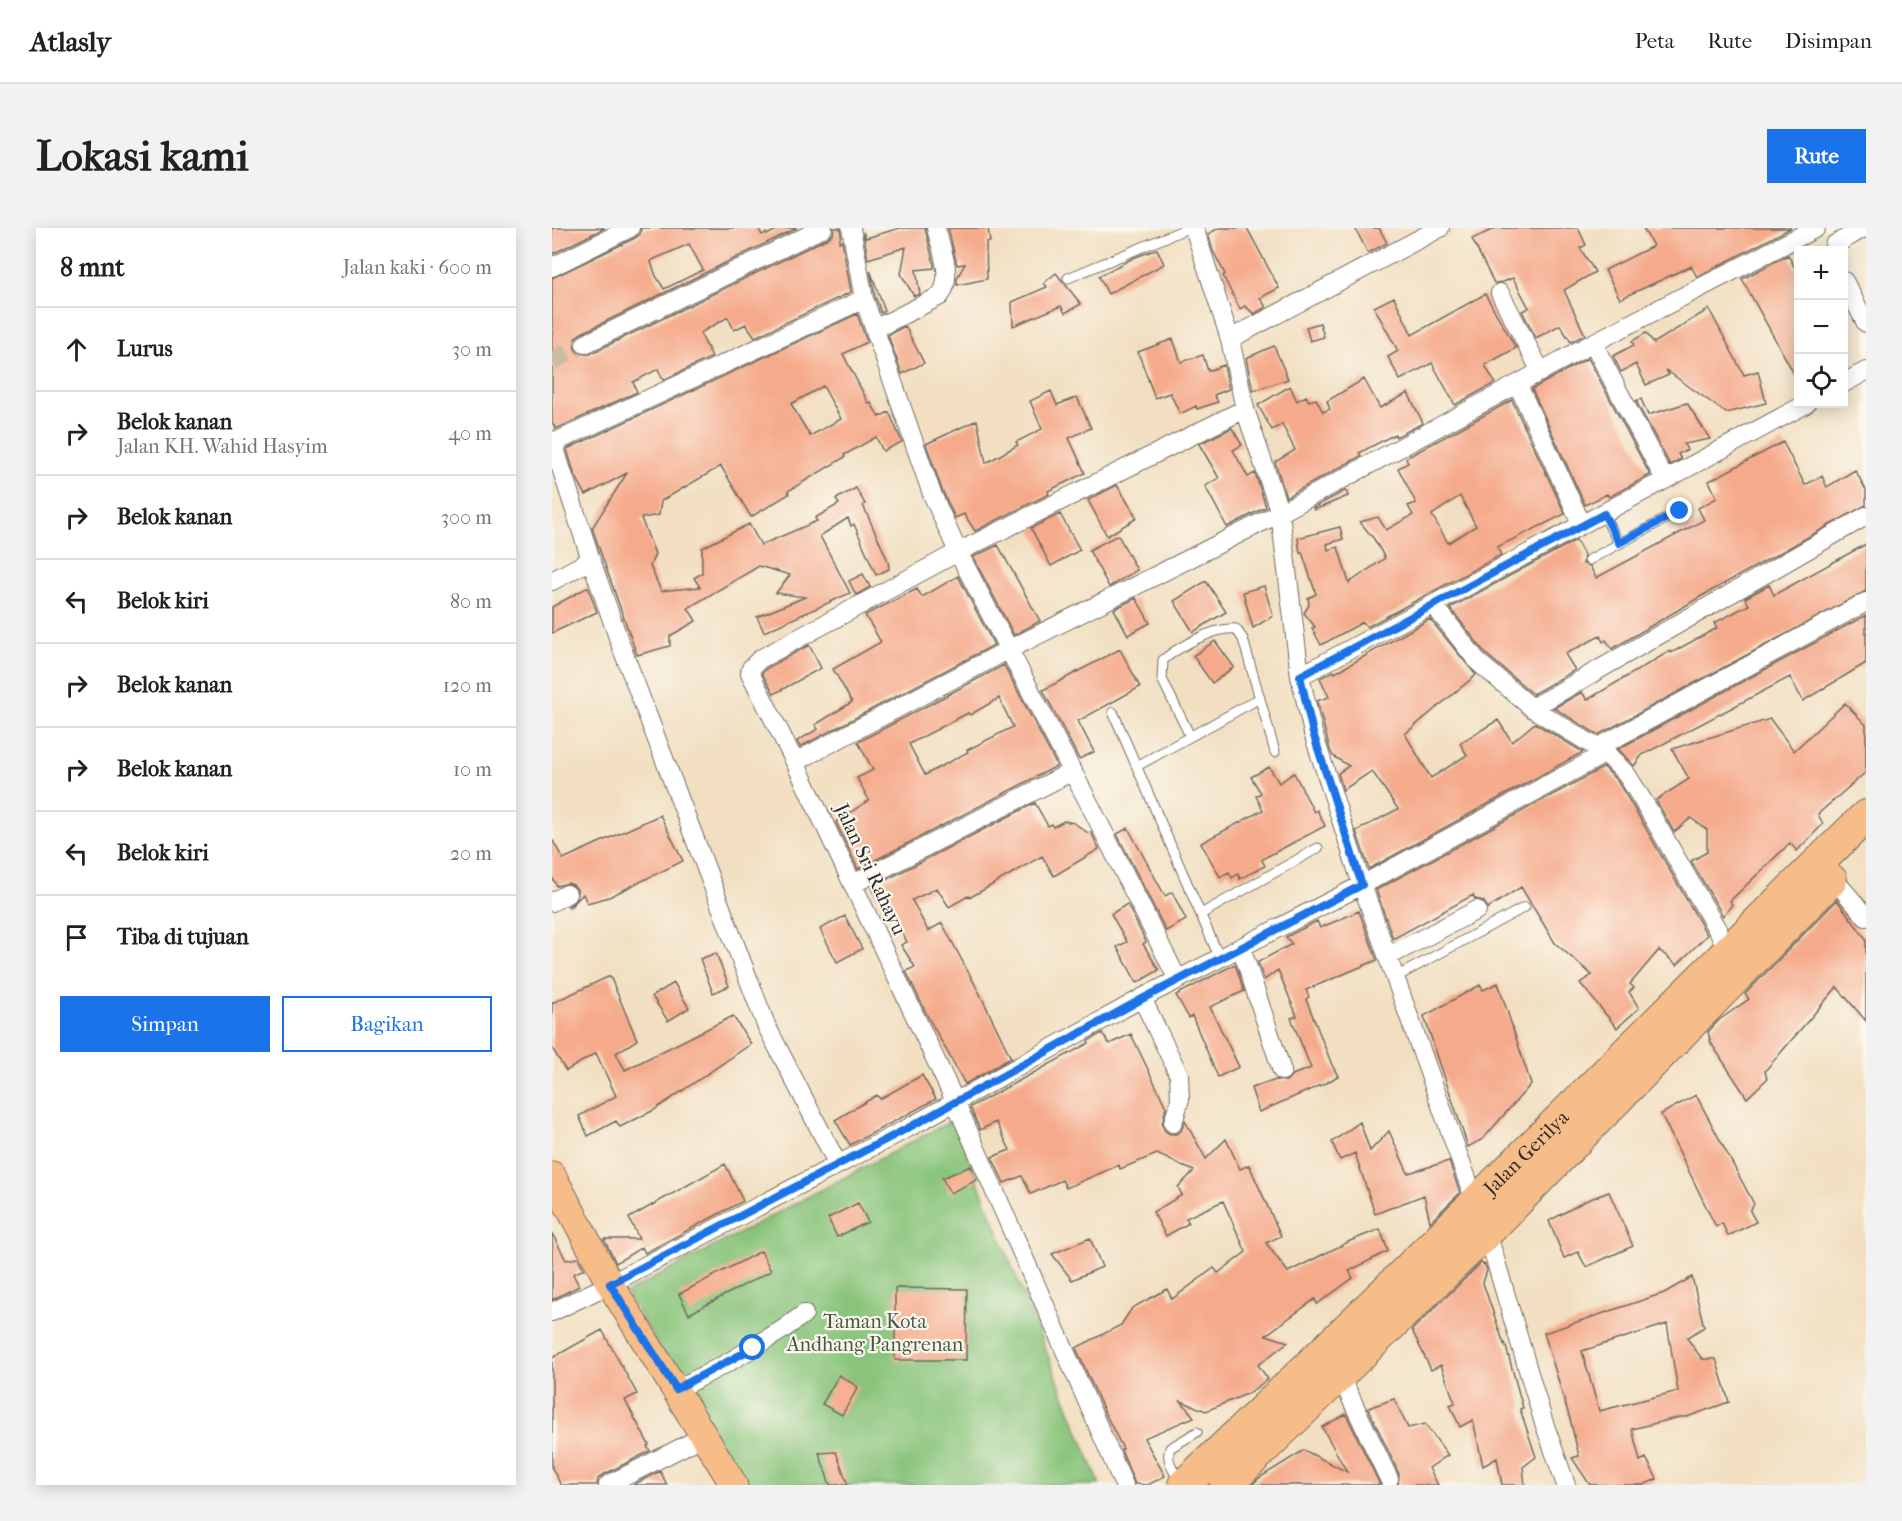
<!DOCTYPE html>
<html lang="id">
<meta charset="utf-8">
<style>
body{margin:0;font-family:"IM FELL French Canon",serif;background:#f2f2f2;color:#202124}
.controls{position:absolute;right:18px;top:18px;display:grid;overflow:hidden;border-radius:0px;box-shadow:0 3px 15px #0003}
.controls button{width:54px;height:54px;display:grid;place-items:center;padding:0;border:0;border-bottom:2px solid #e0e0e0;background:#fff;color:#202124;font:30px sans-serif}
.stop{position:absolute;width:18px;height:18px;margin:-14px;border:4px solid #1a73e8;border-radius:50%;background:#fff}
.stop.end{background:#1a73e8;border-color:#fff;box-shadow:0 2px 6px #0008}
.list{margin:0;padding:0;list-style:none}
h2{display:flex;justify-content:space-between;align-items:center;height:78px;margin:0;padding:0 24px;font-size:26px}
h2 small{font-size:20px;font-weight:400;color:#757577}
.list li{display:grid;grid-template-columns:39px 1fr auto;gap:18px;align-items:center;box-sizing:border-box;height:84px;padding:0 24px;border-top:2px solid #e0e0e0}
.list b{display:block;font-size:22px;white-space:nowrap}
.list p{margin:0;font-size:20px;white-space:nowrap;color:#757577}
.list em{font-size:20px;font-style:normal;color:#757577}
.actions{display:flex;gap:12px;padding:18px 24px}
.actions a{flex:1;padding:14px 0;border:2px solid #1a73e8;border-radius:0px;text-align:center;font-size:21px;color:#1a73e8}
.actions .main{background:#1a73e8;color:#fff}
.icon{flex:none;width:33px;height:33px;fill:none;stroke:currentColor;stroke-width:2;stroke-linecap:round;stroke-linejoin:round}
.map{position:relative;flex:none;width:1314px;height:1257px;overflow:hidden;border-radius:0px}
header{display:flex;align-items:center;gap:36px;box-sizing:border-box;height:84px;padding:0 30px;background:#fff;border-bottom:2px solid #e0e0e0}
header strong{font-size:28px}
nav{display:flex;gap:33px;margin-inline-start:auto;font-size:21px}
.intro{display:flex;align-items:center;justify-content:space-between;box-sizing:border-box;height:144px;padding:0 36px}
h1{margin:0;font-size:42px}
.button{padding:15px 27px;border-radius:0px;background:#1a73e8;color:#fff;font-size:21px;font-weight:700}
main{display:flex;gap:36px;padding:0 36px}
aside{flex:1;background:#fff;border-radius:0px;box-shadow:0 3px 15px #0003}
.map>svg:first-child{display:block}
.green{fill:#88c47a;stroke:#5a7852;stroke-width:1.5}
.building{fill:#f5aa8b;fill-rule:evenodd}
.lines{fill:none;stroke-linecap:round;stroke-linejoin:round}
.street-tunnel{stroke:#cabba3;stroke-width:18;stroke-dasharray:18 9;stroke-linecap:butt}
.lane-casing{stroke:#716a60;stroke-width:11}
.street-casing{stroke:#716a60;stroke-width:20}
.primary-casing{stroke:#716a60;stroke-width:29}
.highway-casing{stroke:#716a60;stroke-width:34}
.lane{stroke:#fff;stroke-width:9}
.street{stroke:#fff;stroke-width:18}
.primary{stroke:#f7bd88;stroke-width:27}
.highway{stroke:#f7bd88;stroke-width:32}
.route{stroke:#1a73e8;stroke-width:8}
.labels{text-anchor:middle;stroke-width:4.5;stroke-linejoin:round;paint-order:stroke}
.street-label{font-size:20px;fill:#2b2b2b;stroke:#fbf7ec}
.park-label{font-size:20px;fill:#475943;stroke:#fbf7ec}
</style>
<header>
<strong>Atlasly</strong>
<nav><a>Peta</a><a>Rute</a><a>Disimpan</a></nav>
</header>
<div class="intro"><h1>Lokasi kami</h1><a class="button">Rute</a></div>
<main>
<aside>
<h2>8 mnt<small>Jalan kaki · 600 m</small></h2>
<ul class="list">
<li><svg class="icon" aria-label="ahead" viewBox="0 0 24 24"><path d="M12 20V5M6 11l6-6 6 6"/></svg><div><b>Lurus</b></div><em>30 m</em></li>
<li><svg class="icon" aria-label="right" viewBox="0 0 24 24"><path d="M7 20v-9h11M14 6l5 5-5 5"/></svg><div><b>Belok kanan</b><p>Jalan KH. Wahid Hasyim</p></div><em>40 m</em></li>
<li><svg class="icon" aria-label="right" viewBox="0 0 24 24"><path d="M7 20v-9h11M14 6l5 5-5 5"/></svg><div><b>Belok kanan</b></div><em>300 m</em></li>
<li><svg class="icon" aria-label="left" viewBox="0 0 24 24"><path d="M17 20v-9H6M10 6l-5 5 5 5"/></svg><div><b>Belok kiri</b></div><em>80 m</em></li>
<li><svg class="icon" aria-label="right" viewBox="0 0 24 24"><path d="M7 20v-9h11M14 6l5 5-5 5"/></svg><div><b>Belok kanan</b></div><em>120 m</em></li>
<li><svg class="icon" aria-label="right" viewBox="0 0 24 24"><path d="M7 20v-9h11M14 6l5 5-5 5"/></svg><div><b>Belok kanan</b></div><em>10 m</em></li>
<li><svg class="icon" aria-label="left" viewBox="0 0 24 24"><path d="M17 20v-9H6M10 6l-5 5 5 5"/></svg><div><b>Belok kiri</b></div><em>20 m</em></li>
<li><svg class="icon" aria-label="arrive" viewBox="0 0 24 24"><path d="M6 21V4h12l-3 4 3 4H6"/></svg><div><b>Tiba di tujuan</b></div></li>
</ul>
<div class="actions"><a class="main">Simpan</a><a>Bagikan</a></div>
</aside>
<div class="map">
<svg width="1314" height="1257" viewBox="0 0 1314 1257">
<rect width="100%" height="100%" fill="#fbf7ec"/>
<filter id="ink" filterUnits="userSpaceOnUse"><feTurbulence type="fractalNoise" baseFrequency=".0167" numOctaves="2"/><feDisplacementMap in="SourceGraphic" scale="12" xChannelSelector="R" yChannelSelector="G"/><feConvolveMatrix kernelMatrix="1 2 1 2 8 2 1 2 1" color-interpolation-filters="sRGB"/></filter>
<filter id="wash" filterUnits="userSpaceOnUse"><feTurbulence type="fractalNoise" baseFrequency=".008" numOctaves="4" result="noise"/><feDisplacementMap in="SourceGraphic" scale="24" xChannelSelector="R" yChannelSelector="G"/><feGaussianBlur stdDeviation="1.35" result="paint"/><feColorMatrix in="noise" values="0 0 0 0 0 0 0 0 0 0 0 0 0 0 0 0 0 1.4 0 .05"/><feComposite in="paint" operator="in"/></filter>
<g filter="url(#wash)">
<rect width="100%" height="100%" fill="#f2dfc1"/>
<!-- green -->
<path class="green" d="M401 892 548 1257H192L74 1065Z"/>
<g id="blocks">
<!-- building -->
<path class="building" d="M0 0H53L0 26Z
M89 0H206L210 7 214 5 215 7 228 0H245L28 106 23 110 22 116 23 121 27 126H38L276 10 281 6 282 0H288L289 7 287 14 290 13 299 64 203 109 194 96 182 102 176 89 148 105 160 129 111 152 106 141 81 154 85 164 4 201 0 194V50L83 10 88 6ZM137 16 151 42 112 61 104 48 99 34 100 32Z
M348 0H373L382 37V40L364 42 368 66 362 68 349 46 354 19 316 31 311 4 314 10Z
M396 0H436L438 14H434L435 51 405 57V50L413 36 405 37Z
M667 0H695L727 60 708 70 714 79 702 86 693 78 688 81 671 48 673 46 661 23 656 6Z
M803 0H827L835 15 816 25Z
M944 0H1026L1034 17 1028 20 1043 44 1012 62 1033 107 1019 114 1008 97 984 110 970 83 977 80 961 50 951 54 942 55 920 11Z
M1091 0H1239L1145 49 1139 38 1068 71 1053 42 1101 18Z
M605 21 612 36 556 66 547 48 581 30Z
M1236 27 1246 46V153L1190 51Z
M318 42 333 83 329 85 323 68Z
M504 45 529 76 513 85 509 78 461 98 460 74 495 59 492 55Z
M933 66 964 120 933 137 943 155 903 177 880 135 848 152 836 129 846 123 822 79 842 69 860 107Z
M1157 81 1192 147 1206 143 1214 175 1174 185 1114 142 1117 147 1094 157 1084 136 1069 144 1061 128 1082 117 1080 113 1094 105 1102 115Z
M305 86 315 114 291 126 317 176 319 175 327 189 337 184 350 214 331 223 324 209 292 227 293 229 236 263 237 266 199 289 169 238 109 273 107 287 89 290 103 326 98 338 109 363 148 359 142 350 150 345V320L197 296 209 317 265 293 263 290 287 276 284 271 304 260 313 276 311 277 336 333 337 341 324 347 302 296 299 298 296 290 268 308 298 365 212 404 205 389 253 369 224 365 238 347 207 338 136 380 144 393 118 408V418L85 427 40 300 75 245 34 267 22 245 15 221ZM271 158 289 191 258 208 239 176Z
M768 95 772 109 758 113 754 99Z
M353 98 372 135 350 146 336 107Z
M621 111 629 134 651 127 656 143 672 137 677 161 662 167 666 174 645 181 644 178 628 186 618 165 603 170 586 124Z
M722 118 736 151 701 163 694 130Z
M1036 130 1098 247 1057 269 1055 266 1033 277 980 161Z
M812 151 828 180 856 165 871 195 844 209 843 206 807 225 809 228 734 269 723 234 743 222 730 196 720 202 706 177 738 158 745 173 754 168 757 173 764 171 771 184 778 181 775 173Z
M499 163 505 177 525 169 539 200 517 210 533 245 496 263 497 266 423 303 412 286 403 290 390 262 374 216 425 192 434 235 466 217 464 214 490 201 478 173Z
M1089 171 1096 187 1135 175 1158 211 1132 216 1135 222 1126 226 1129 231 1118 237 1084 173Z
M960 172 1013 286 945 319 949 327 815 399 811 394 769 417 760 400 763 399 752 385 757 377 756 370 764 366 750 324 748 325 746 310 788 299 791 311 775 316 776 322 786 319 797 355 833 330 822 311 808 294 826 289 834 302 861 287 856 278 864 275 846 240 856 235 854 230ZM908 268 924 298 896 315 880 287Z
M680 200 690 217 681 222 696 249 703 245 714 279 675 299 653 258 667 250 647 216Z
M1231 214 1253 257 1270 248 1275 259 1303 242 1314 262V277L1148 369 1060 421 1054 412 1051 414 1048 408 1013 426 1023 442 981 466 934 426 898 380 1024 312 1032 327 1031 336 1038 338 1044 350 1152 292 1146 280 1165 270 1157 253Z
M565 257 585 290 555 308 536 272Z
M794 262 796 268 762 282 761 280Z
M508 286 528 322 499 338 479 300Z
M566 307 585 342 557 359 537 322Z
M1314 316V363L1046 507 1002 480 1030 464 1035 472 1118 423 1119 425 1165 400 1162 395 1197 377 1193 370 1217 357 1222 367Z
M446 317 488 393 462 407 421 329Z
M311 346 318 359 304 367 297 353Z
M406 348 442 417 248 519 245 513 266 501 263 497 300 474 281 441 329 414 313 387 365 361 370 369Z
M654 353 674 384 641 404 622 373Z
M712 358 721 388 701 400 691 364Z
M36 359 45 384 0 405V379Z
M584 370 598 395 576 407 562 381Z
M1314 387V435L1251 473 1238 449 1090 527 1082 538 1066 521Z
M878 391 924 447 853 506 879 550 915 527 908 515 946 492 960 514 983 495 1031 524 817 641 804 603 846 581 820 543 791 562 786 545 797 538 781 528 778 522 765 473 777 469 768 450 782 443 783 445Z
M663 413 682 439 660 455 641 428Z
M257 417 269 440 222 466 210 445 215 440Z
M568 421 588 459 526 493 542 524 527 531 491 462Z
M452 437 505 538 306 641 284 594 317 572 305 550 321 542 306 514ZM447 470 461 499 415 522 416 524 373 547 357 516 416 485 418 487Z
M1293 475 1314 497V544L1266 586 1271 596 1245 623 1238 615 1178 673 1180 677 1171 688 1139 633 1155 624V602L1139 590 1122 604 1104 572 1137 551 1120 521 1218 491 1242 523Z
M717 539 727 555 742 545 762 584 765 582 773 598 716 628 710 632 713 638 688 651 686 646 680 650 677 644 668 649 649 615 711 582 704 568 709 565 699 549Z
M1052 539 1066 554 1086 587 1155 707 1125 737 1107 722 1078 756 1082 760 1077 764 1087 780 1065 800 1028 755 1040 747 1003 715 969 659 936 680 931 673 923 671 921 667 841 711 824 662Z
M483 575 496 598 500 596 501 599 512 593 522 595 536 605 539 604 547 621 502 648 490 628 419 669 416 668 397 679 385 660 360 672 376 703 390 695 428 766 459 830 413 856 376 789 354 743 363 739 349 717 355 714 340 686H333L320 659Z
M108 587 131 633 57 669 35 675 31 666 17 680 16 678 25 671V661L21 657 16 655 5 658 0 649V611L11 631Z
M576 600 613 668 620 664 634 692 614 703 565 606Z
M1285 672 1314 711V793L1285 759 1213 843 1215 851 1195 870 1159 815 1156 804 1167 792 1197 771 1193 766Z
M575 676 594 714 591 716 607 742 585 755 565 719 575 714 559 686Z
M807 683 825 732 754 762 757 769 754 771 780 837 786 848 774 855 707 884 699 860 724 852 734 853 740 847 759 840 739 790 745 788 726 742 712 752 706 734 740 716 734 709 765 693 768 700Z
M293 688 310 721 285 734 268 701Z
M164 725 177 758 161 765 148 731Z
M683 736 692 763 658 779 687 839 666 849 640 788 637 790 624 767Z
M58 748 85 812 64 825 73 842 181 788 199 816 102 882 68 899 64 893 36 908 27 888 64 868 44 825 14 843 0 820V775Z
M122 755 137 780 116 793 100 768Z
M946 755 979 856 931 911 916 919 872 788 928 757 931 762Z
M550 805 557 816 579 806 614 879 610 897 613 903 618 906H624L629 903 633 893 654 931 674 911 688 941 697 937 729 1008 714 1015 736 1044 798 1013 828 1001 836 1023 797 1043 801 1050 765 1076 763 1071 714 1107 736 1114 706 1137 716 1151 697 1165 654 1183 629 1173 642 1189 592 1210 613 1248 596 1257 583 1256 569 1222 571 1221 553 1185 524 1120 569 1097 580 1080 615 1061 620 1071 662 1040 666 1045 694 1024 671 973 634 990 637 995 614 1008 601 984 630 967 626 959 642 943 605 926 568 941 567 937 514 960 510 952 479 966 470 948 452 955 440 929 458 922 444 894 428 902 418 879 537 815 536 813Z
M370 847 384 871 298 917 283 892 325 867 328 871Z
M1144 867 1202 976 1198 983 1204 994 1176 1008 1170 995 1164 999 1109 886Z
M808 894 818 923 837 903 856 945 897 933 908 965 878 994 872 967 823 986 803 925 788 932 780 914Z
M173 936 191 973 93 1025 90 1019 64 1035 52 1011H87L77 990Z
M419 938 425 952 398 965 390 950Z
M1057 964 1081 1018 1034 1039 1026 1024 1012 1030 997 993 1033 973Z
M306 975 316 994 285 1009 276 990Z
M0 1005 14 1032 26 1030 32 1041 21 1046 27 1058 0 1072Z
M538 1010 550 1039 520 1052 500 1026Z
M209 1023 219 1043 137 1086 127 1066Z
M929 1035 933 1037 935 1042 931 1055 952 1116 953 1115 971 1180 968 1181 984 1229 971 1239 973 1257H950L945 1230 931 1238 921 1192 908 1199 898 1177 903 1175 889 1137 879 1142 860 1102Z
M1140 1049 1152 1099 1135 1110 1150 1131H1164L1177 1174 1135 1189H1128L1080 1201 1088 1233 1094 1230 1105 1251 1091 1257H1038L1020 1230 1027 1228 1018 1191 992 1105 1112 1065ZM1115 1096 1126 1163 1047 1183 1030 1123Z
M343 1060 415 1061 414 1132H343Z
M50 1102 85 1166 73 1172 97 1217 95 1218 98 1223 51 1247 46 1251 45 1257H9L0 1240V1130Z
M287 1147 306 1159 290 1187 270 1176Z
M842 1171 856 1200 873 1196 896 1227 877 1240 886 1257H846L847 1246 816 1180Z
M794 1186 828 1257H700L707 1250 752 1222 795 1244 770 1199Z
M284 1224 296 1257H278L267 1225Z
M108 1243 115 1257H81Z"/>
</g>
</g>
<g filter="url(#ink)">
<use href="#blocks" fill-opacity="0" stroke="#716a60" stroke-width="1.5"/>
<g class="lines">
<!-- street-tunnel -->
<path class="street-tunnel" d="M0 133 33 116"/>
<!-- lane casing -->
<g class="lane-casing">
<path id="lane" d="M516 50 636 0
M1051 286 1067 315
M1037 332 1128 283
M561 484 668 731
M638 508 610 451 611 432C628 418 662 399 684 401L691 411 723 524
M585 538 708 470
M649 686 766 620
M844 749 973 679
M628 1255C623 1244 613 1232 618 1220L645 1204"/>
</g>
<!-- street casing -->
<g class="street-casing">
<path id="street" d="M299 0 312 71 380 266 406 324 540 581 626 752
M642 0 678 111 693 181 728 285 748 448 761 505 810 657 924 976
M1282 17 1312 0
M0 39 78 0
M1292 53 1314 95
M948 65 989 144
M323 101 388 68C402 49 389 21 384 0
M678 111 888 0
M1041 115 1113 252
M33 116 271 0
M1292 155 1314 143
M966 157 1030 297
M0 212 39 332 0 353
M1 215 312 71
M39 332 69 418 214 797 285 935
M748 448 1254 176
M980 480 1314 288
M1045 520 1314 374
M1054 525 1075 547 1096 581 1177 722
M243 534 456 422 728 285 1041 115 1264 0
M1281 650 1314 689
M301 656 521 543
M0 674 15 666
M689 719 730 843
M837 728 925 682
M590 770 627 847 628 871 621 895
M935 1004 991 1192 1014 1257
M0 1084 58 1056 356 900 590 770 810 657 1054 525 980 480 926 434 882 377
M787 1145 837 1251
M124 1162 177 1134 230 1102 252 1086
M56 1257 152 1208
M572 1257 403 873 243 534 198 445 199 440 208 431 406 324 693 181"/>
</g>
<!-- primary casing -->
<g class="primary-casing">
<path id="primary" d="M0 947 58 1056 182 1257"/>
</g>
<!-- highway casing -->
<g class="highway-casing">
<g id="highway">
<path id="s1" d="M632 1257C864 1039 1086 810 1314 588"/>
<path d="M674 1257 935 1004 1279 652"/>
</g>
</g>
<!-- lane -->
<use href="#lane" class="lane"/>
<!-- street -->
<use href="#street" class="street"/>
<!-- primary -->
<use href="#primary" class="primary"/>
<!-- highway -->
<use href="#highway" class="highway"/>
</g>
</g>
<g class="lines" filter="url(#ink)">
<!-- route -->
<path class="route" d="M201 1120 124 1161 58 1056 356 900 590 771 810 657 761 505 748 448 1052 286 1067 315 1128 283"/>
</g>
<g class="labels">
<!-- street labels -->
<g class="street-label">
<text transform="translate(319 641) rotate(65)" y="7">Jalan Sri Rahayu</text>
<text dy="7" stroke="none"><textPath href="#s1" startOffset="477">Jalan Gerilya</textPath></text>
</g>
<!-- park labels -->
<g class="park-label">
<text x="323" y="1100">Taman Kota<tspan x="323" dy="23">Andhang Pangrenan</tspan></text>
</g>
</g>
</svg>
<div class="controls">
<button>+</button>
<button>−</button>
<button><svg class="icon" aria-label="locate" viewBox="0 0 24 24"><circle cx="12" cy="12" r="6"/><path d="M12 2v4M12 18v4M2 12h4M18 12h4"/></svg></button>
</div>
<div class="stop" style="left:201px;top:1120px"></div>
<div class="stop end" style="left:1128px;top:283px"></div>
</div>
</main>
